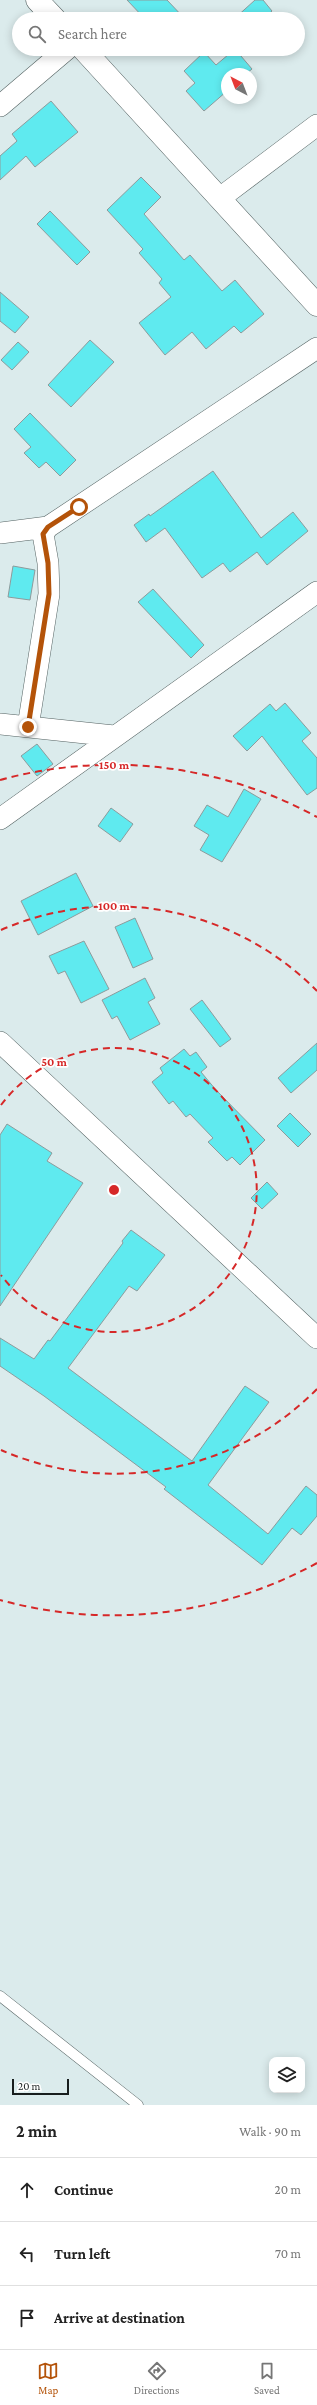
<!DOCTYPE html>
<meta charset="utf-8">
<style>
body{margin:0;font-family:"Crimson Pro",serif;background:#f2f2f2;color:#222}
.controls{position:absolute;right:12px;bottom:12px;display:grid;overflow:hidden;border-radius:8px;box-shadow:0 2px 10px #0003}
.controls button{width:36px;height:36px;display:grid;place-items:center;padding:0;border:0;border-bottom:1px solid #e0e0e0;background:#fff;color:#222;font:20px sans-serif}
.compass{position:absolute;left:221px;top:68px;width:36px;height:36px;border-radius:50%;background:#fff;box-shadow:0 2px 10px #0003;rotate:318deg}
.scale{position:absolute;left:12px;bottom:10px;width:57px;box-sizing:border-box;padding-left:4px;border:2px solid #181e1e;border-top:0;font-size:11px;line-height:14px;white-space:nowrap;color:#181e1e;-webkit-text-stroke:3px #fff;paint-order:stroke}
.stop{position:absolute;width:12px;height:12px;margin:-9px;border:3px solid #b45309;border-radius:50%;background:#fff}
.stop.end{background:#b45309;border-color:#fff;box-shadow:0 1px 4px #0008}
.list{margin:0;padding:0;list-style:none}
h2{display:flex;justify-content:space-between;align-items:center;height:52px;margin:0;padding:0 16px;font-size:17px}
h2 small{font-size:13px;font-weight:400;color:#767676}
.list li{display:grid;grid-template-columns:26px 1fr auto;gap:12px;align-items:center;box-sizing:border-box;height:64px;padding:0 16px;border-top:1px solid #e0e0e0}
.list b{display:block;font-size:15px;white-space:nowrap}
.list em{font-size:13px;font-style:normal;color:#767676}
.icon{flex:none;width:22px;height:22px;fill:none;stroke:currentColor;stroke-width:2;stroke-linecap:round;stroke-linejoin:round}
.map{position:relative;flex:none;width:317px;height:2105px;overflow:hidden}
.search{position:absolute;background:#fff;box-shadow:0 2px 10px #0003;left:12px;right:12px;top:12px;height:44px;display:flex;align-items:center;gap:10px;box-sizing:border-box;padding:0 14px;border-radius:22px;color:#767676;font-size:15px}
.sheet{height:244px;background:#fff}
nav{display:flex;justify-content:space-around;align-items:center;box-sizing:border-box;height:56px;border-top:1px solid #e0e0e0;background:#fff;font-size:11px;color:#767676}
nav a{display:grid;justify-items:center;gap:2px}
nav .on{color:#b45309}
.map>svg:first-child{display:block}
.building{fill:#5feaef;stroke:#8d9b9c}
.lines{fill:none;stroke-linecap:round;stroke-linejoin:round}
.lane-casing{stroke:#536161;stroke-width:11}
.street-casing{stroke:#536161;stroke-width:22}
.secondary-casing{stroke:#536161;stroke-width:23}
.lane{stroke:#fff;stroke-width:10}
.street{stroke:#fff;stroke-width:21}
.secondary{stroke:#fff;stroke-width:22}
.route{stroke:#b45309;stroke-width:5}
.ring{fill:none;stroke:#d62828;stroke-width:2;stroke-dasharray:7 5}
.centre{fill:#d62828;stroke:#fff;stroke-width:2}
.ring-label{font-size:12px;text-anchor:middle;font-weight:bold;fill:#d62828;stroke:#fff;stroke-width:3.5;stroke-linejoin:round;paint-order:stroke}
</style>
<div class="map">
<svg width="317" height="2105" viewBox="0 0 317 2105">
<rect width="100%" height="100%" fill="#dbebec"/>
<!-- building -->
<path class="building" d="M127 0H167L185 19H145Z
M255 0H263L272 11 263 19H234Z
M235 49 252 69 246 74H227V91L204 111 186 91 195 83 184 71 204 52 216 65Z
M51 101 78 132 35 167 26 156 0 180V156L17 141 12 134Z
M141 177 161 197 144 214 184 260 190 255 222 291 235 280 264 314 241 333 234 326 206 349 192 332 165 355 139 323 171 297 159 283 162 279 139 253 143 249 107 210Z
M50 211 90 252 77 265 37 224Z
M0 292 29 317 15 333 0 321Z
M90 340 114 362 71 407 48 385Z
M18 342 29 352 12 370 1 360Z
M30 413 76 460 60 476 46 462 39 468 24 453 31 447 14 429Z
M213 471 261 538 293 512 308 531 267 565 257 552 230 572 223 563 202 578 165 528 146 542 134 525 149 514 150 516Z
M13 566 35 570 30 600 8 597Z
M153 589 204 645 191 658 138 602Z
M285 703 311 733 302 741 317 758V788L307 795 262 736 247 751 233 736 270 704 276 711Z
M37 744 53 764 37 776 21 756Z
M244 789 261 799 222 862 200 850 209 835 194 826 207 805 228 817Z
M111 808 133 824 120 842 98 826Z
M76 873 93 906 38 935 21 901Z
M135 918 153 959 133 968 115 927Z
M84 941 109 989 81 1003 65 971 58 974 49 956Z
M145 978 155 998 148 1002 160 1024 130 1040 117 1016 112 1019 102 1000Z
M202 1000 231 1039 220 1047 190 1009Z
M317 1043V1070L291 1093 278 1078Z
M184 1049 190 1056 196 1052 207 1067 201 1072 216 1090 265 1140 240 1165 232 1157 227 1161 208 1142 213 1138 190 1114 186 1117 173 1101 169 1104 152 1082 163 1073 160 1068Z
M290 1113 311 1134 298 1147 277 1126Z
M7 1124 52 1153 47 1161 83 1183 0 1306V1135Z
M267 1182 278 1194 262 1209 251 1198Z
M131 1230 165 1255 137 1291 129 1286 68 1368 192 1461 245 1386 269 1402 208 1485 268 1534 306 1486 317 1495V1516L301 1535 292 1528 262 1565 164 1489 166 1487 44 1396 0 1366V1338L34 1359 48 1340 50 1341 123 1243 122 1241Z"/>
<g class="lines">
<!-- lane casing -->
<g class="lane-casing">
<path id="lane" d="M0 1996 138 2105"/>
</g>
<!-- street casing -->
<g class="street-casing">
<path id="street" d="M0 106 67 49
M220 198 317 125
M0 533 48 527 317 348
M0 724 114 736
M28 727 49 594 48 563 43 534 48 527
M0 819 317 592
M0 1042 317 1338"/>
</g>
<!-- secondary casing -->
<g class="secondary-casing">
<path id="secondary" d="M37 0 55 19
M83 49 317 305"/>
</g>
<!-- lane -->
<use href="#lane" class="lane"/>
<!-- street -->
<use href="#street" class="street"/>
<!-- secondary -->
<use href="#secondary" class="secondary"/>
</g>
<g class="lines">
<!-- route -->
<path class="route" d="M28 727 49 594 48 563 43 534 48 527 79 507"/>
</g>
<!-- distance rings -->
<g class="ring">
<path d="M1 1105A142 142 0 1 1 1 1275"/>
<path d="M317 1389A284 284 0 0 1 1 1450M1 930A284 284 0 0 1 317 991"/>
<path d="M317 1563A425 425 0 0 1 0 1600M0 780A425 425 0 0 1 317 817"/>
</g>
<circle cx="114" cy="1190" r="6" class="centre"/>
<g class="ring-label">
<text x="114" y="769">150 m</text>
<text x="114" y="910">100 m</text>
<text x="54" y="1066">50 m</text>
</g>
</svg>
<div class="controls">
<button><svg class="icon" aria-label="layers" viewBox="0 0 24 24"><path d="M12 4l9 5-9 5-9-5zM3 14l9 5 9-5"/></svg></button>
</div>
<svg class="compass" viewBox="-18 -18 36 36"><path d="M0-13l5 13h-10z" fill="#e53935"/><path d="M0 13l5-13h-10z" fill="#767676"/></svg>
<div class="scale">20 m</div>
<div class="stop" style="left:79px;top:507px"></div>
<div class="stop end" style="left:28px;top:727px"></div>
<div class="search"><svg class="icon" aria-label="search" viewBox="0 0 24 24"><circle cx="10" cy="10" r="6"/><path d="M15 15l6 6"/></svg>Search here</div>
</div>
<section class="sheet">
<h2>2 min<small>Walk · 90 m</small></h2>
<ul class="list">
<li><svg class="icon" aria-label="ahead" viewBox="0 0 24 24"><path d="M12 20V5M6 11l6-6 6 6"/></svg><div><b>Continue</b></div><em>20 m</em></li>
<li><svg class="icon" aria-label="left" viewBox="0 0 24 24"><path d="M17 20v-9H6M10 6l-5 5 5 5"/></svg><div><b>Turn left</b></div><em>70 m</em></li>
<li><svg class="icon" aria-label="arrive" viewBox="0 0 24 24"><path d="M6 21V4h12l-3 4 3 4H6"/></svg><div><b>Arrive at destination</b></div></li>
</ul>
</section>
<nav>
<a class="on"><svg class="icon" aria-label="map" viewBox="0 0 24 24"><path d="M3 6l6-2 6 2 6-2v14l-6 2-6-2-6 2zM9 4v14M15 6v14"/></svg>Map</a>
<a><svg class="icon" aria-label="directions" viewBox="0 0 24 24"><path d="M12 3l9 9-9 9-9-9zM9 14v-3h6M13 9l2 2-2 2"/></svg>Directions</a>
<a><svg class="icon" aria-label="saved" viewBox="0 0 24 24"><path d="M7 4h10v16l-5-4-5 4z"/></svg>Saved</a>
</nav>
